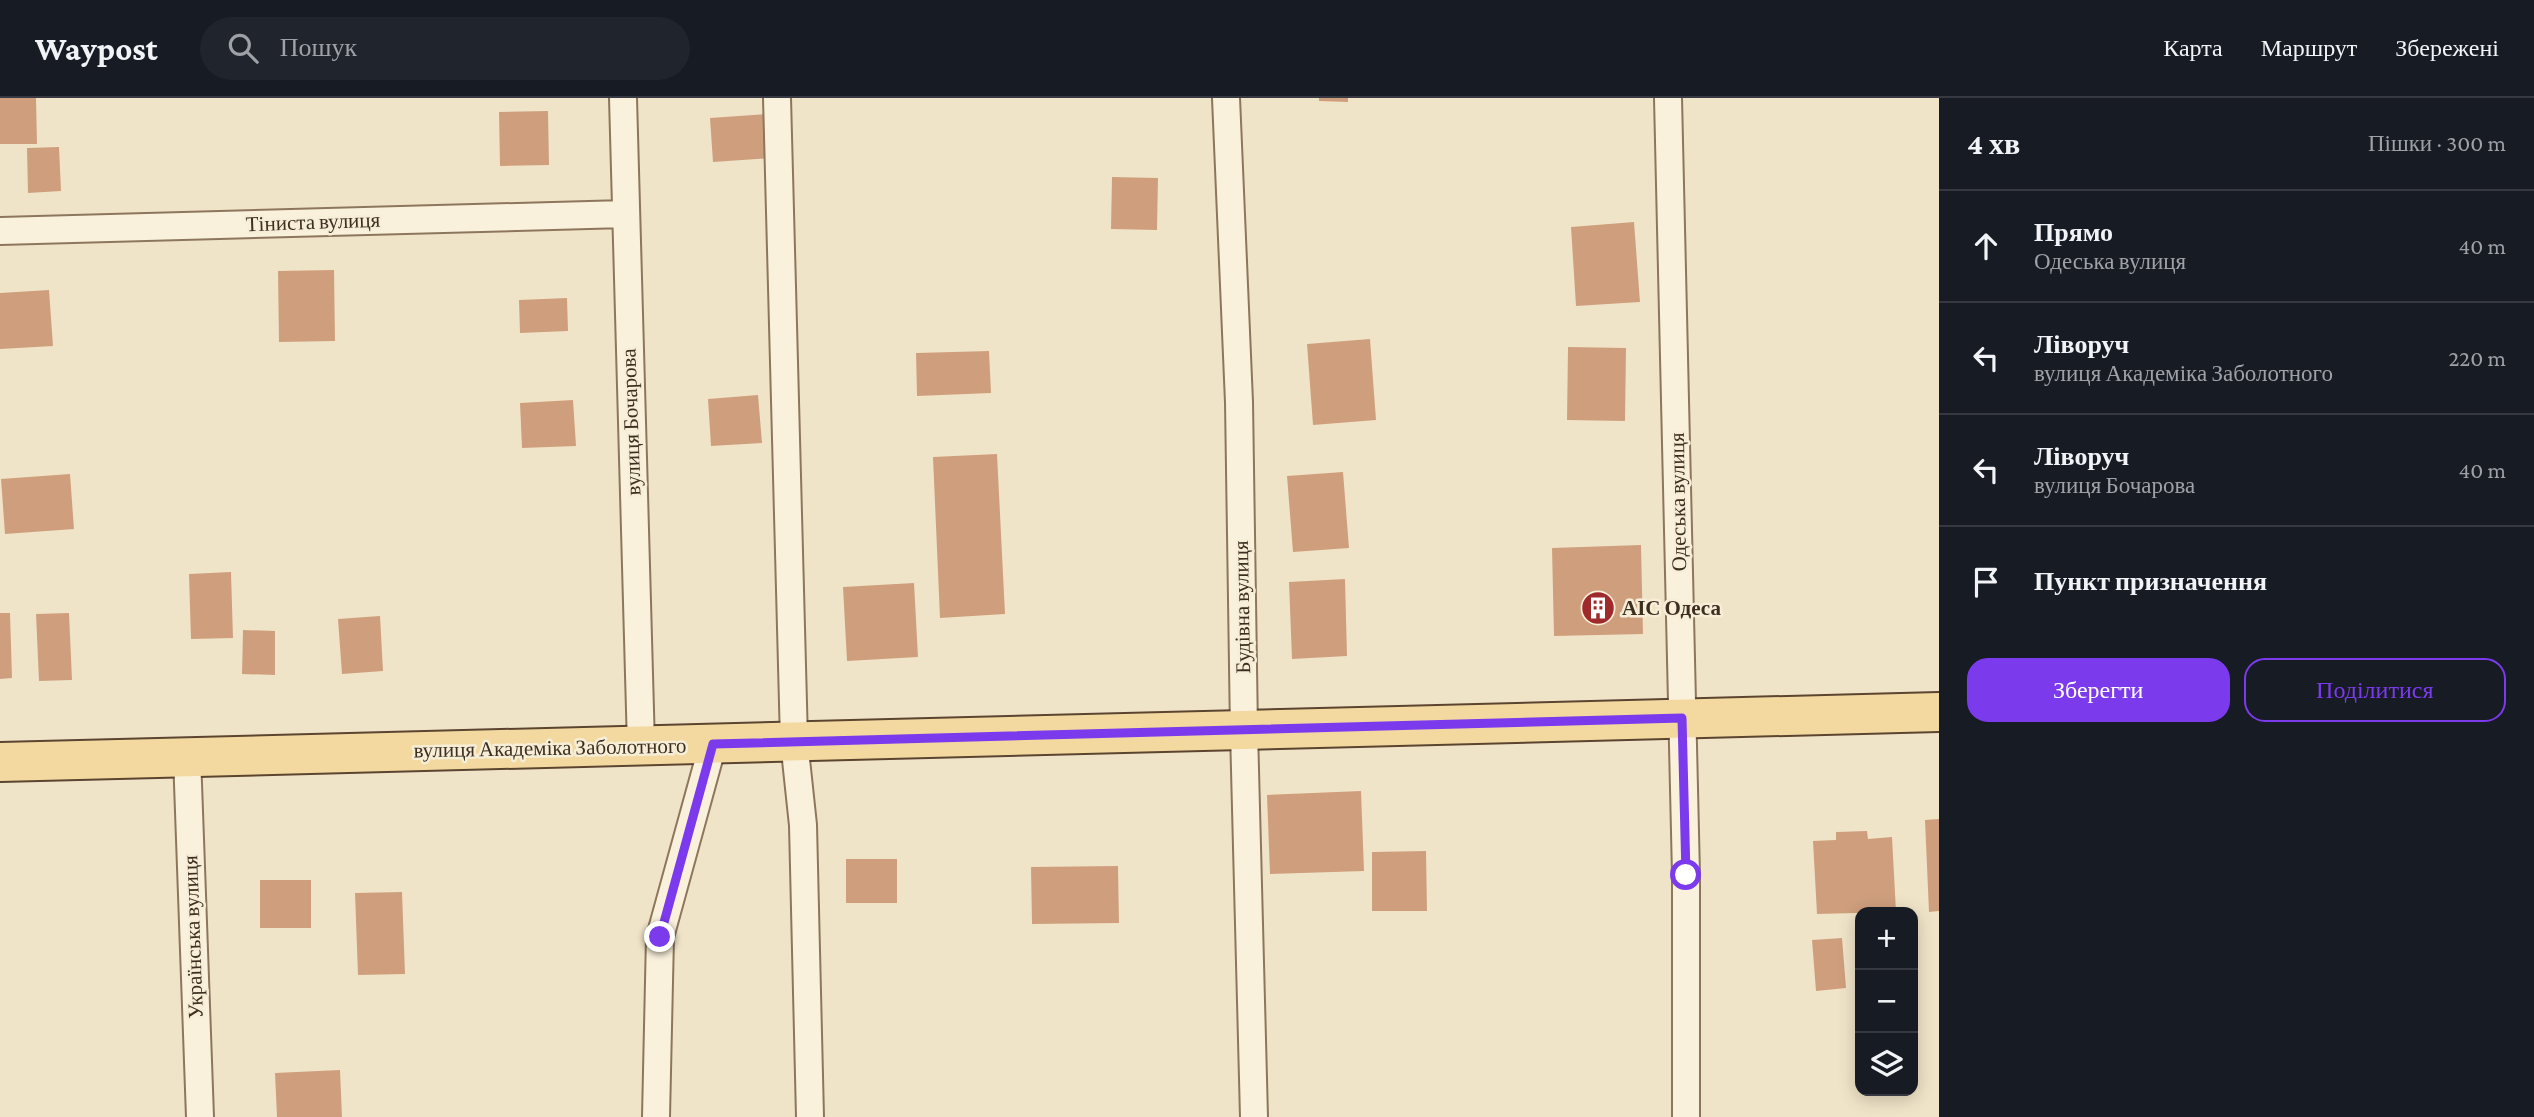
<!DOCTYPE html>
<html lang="uk">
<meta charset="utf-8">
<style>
body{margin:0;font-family:"Crimson Pro",serif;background:#20242c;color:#f1f3f6}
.controls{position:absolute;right:21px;bottom:21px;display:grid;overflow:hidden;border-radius:14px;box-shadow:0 4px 18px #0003}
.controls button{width:63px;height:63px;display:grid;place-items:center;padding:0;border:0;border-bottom:2px solid #363941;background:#171b24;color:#f1f3f6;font:35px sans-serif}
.stop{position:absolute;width:21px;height:21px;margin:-16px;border:5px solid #7c3aed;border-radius:50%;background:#fff}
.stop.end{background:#7c3aed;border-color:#fff;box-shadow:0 2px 7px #0008}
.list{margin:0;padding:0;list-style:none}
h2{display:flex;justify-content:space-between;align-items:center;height:91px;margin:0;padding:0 28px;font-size:30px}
h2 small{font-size:23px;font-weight:400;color:#9ea1a6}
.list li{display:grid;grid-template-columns:46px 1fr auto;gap:21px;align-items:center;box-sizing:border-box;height:112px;padding:0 28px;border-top:2px solid #363941}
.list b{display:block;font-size:26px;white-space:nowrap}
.list p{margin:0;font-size:23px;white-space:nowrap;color:#9ea1a6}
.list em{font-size:23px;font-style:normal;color:#9ea1a6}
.actions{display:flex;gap:14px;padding:21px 28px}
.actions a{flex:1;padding:16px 0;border:2px solid #7c3aed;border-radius:21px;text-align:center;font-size:24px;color:#7c3aed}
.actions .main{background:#7c3aed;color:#fff}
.icon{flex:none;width:38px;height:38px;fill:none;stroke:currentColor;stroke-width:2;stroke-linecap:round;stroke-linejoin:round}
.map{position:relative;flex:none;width:1939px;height:1019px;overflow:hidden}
header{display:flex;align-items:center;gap:42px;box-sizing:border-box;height:98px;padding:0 35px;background:#171b24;border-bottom:2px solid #363941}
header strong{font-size:33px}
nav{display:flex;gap:38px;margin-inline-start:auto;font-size:24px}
.search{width:490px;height:63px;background:#20242c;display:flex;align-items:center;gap:18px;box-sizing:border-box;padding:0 24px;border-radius:38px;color:#9ea1a6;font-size:26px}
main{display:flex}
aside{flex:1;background:#171b24}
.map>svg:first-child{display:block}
.building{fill:#cf9f7d}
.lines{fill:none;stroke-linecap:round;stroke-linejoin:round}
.street-casing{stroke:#8d765c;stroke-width:30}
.primary-casing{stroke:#5b4430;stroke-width:42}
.street{stroke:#faf1dc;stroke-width:26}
.primary{stroke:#f3d9a0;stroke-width:38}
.route{stroke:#7c3aed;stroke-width:9}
.labels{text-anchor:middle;stroke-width:5;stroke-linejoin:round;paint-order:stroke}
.street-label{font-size:21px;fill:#3d2e20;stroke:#f7eed8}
.poi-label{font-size:21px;font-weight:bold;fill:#3d2e20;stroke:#f7eed8;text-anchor:start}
</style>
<header>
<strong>Waypost</strong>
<div class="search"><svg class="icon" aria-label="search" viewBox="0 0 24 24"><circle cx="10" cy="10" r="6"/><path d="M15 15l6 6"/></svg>Пошук</div>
<nav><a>Карта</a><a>Маршрут</a><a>Збережені</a></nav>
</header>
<main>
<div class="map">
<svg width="1939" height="1019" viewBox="0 0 1939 1019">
<rect width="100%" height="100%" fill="#f0e4c8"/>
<!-- building -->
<path class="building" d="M0 0H36L37 46H0Z
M1319 0H1348V4L1319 3Z
M548 13 549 67 500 68 499 14Z
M769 16 772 60 713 64 710 20Z
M59 49 61 93 28 95 27 50Z
M1112 79 1158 80 1157 132 1111 131Z
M1634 124 1640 204 1576 208 1571 129Z
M334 172 335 243 279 244 278 173Z
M49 192 53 248 0 251V195Z
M567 200 568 233 520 235 519 202Z
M1370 241 1376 322 1313 327 1307 246Z
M1568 249 1626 250 1625 323 1567 322Z
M989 253 991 295 917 298 916 255Z
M758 297 762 345 711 348 708 301Z
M573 302 576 348 522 350 520 305Z
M997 356 1005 516 940 520 933 359Z
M1343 374 1349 450 1293 454 1287 378Z
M70 376 74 431 5 436 1 381Z
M1641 447 1643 536 1554 538 1552 450Z
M231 474 233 540 191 541 189 476Z
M1345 481 1347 558 1292 561 1289 484Z
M914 485 918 559 847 563 843 489Z
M0 515H10L12 580 0 581Z
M69 515 72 582 39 583 36 516Z
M380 518 383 573 342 576 338 521Z
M243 532 275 533V577L242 576Z
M1361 693 1364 773 1270 776 1267 697Z
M1939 721V813L1929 814 1925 722Z
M1867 733 1868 741 1892 739 1896 814 1817 816 1813 743 1836 742V734Z
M1426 753 1427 813H1372V754Z
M846 761H897V805H846Z
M1118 768 1119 825 1032 826 1031 769Z
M260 782H311V830H260Z
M402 794 405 876 358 877 355 795Z
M1842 840 1846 890 1816 893 1812 842Z
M340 972 342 1019H277L275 975Z"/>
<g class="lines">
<!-- street casing -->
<g class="street-casing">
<path id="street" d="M623 0 641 648
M777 0 794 643 803 727 810 1019
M1226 0 1239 304 1244 633 1254 1019
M1668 0 1686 777V1019
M0 133 625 116
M187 658 200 1019
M656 1019 660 839 713 646"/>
</g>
<!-- primary casing -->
<g class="primary-casing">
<path id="primary" d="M0 664 1939 614"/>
</g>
<!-- street -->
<use href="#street" class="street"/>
<!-- primary -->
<use href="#primary" class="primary"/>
</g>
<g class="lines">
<!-- route -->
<path class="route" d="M660 839 713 646 1682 620 1686 777"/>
</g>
<!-- icons -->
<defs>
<g id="building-disc" transform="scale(1.75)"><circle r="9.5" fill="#9e2a2b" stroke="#f7eed8"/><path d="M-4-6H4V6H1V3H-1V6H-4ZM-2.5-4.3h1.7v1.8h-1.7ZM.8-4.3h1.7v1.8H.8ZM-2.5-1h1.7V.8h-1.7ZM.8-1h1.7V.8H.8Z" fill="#fff"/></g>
</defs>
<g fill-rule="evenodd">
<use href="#building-disc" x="1598" y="510"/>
</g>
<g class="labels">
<!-- street labels -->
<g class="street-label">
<text transform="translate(313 124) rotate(-2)" y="7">Тіниста вулиця</text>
<text transform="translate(631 324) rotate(-92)" y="7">вулиця Бочарова</text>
<text transform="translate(1678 404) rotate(-91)" y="7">Одеська вулиця</text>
<text transform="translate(1242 509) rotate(-91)" y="7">Будівна вулиця</text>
<text transform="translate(550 650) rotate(-1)" y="7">вулиця Академіка Заболотного</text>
<text transform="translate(193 839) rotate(-92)" y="7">Українська вулиця</text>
</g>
<!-- poi labels -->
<g class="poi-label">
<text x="1622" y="517">АІС Одеса</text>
</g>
</g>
</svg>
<div class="controls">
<button>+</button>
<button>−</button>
<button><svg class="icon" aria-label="layers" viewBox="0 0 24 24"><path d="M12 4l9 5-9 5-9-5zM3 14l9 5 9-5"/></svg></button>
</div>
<div class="stop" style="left:1686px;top:777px"></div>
<div class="stop end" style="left:660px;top:839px"></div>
</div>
<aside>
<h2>4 хв<small>Пішки · 300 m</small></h2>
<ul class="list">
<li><svg class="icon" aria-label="ahead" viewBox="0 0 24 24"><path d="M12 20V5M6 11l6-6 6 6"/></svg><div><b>Прямо</b><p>Одеська вулиця</p></div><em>40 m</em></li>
<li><svg class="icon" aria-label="left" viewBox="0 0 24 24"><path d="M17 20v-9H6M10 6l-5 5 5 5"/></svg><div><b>Ліворуч</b><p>вулиця Академіка Заболотного</p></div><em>220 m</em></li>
<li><svg class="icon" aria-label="left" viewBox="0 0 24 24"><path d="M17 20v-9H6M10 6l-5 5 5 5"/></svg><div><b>Ліворуч</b><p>вулиця Бочарова</p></div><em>40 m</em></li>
<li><svg class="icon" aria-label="arrive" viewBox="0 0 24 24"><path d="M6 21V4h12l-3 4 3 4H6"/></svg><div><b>Пункт призначення</b></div></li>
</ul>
<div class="actions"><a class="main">Зберегти</a><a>Поділитися</a></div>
</aside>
</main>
